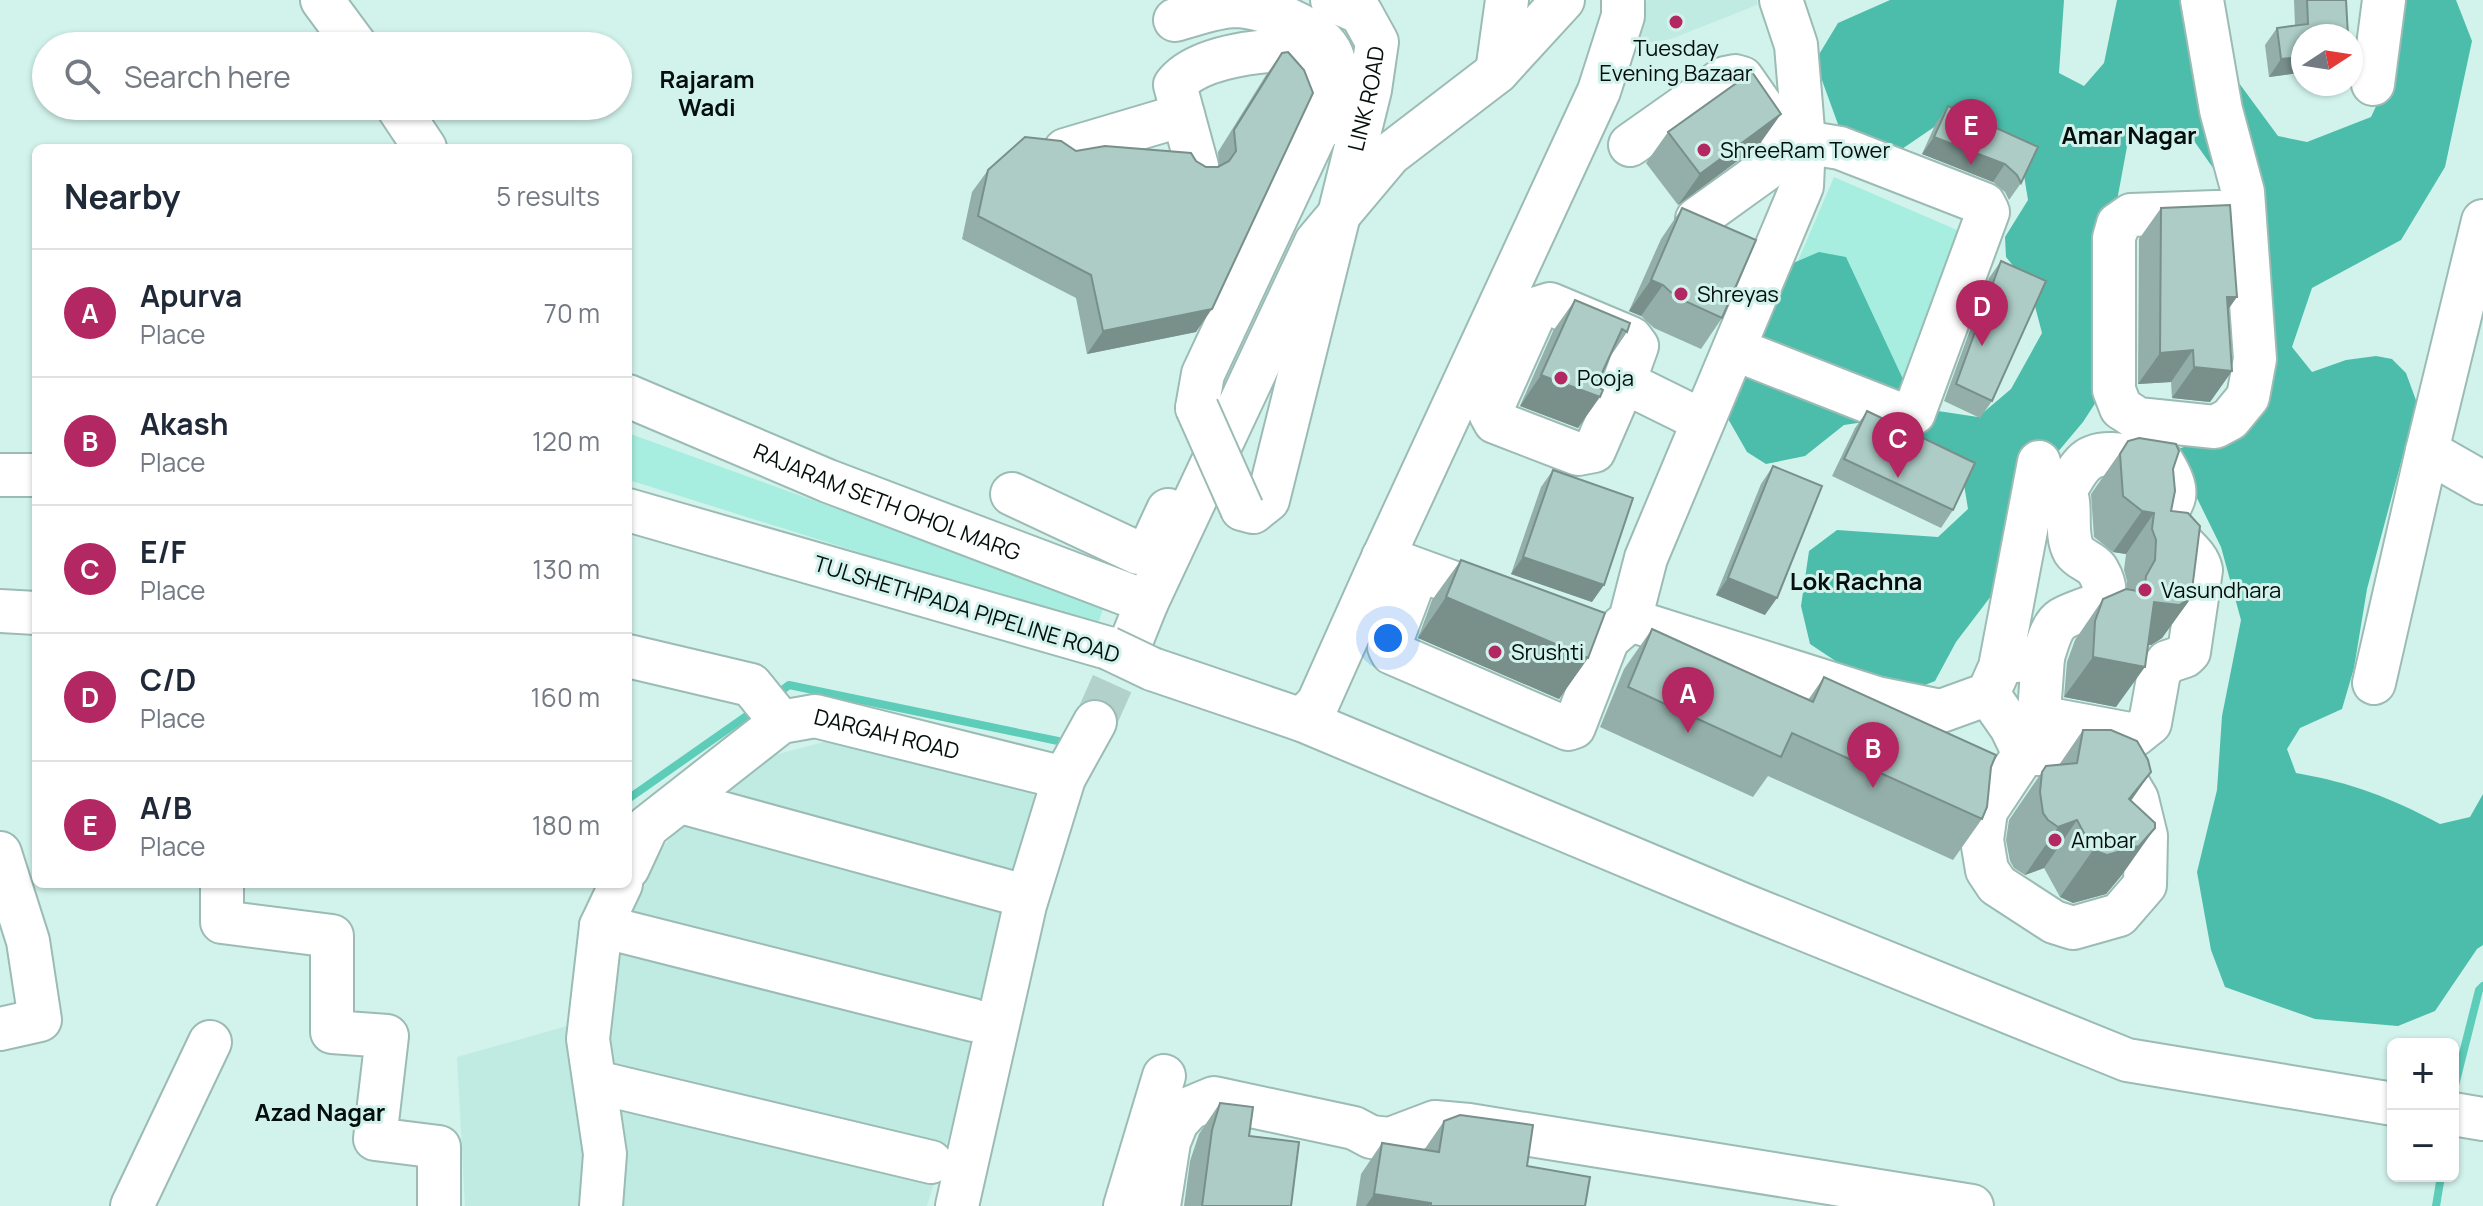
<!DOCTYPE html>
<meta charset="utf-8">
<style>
body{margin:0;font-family:Manrope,sans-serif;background:#f2f2f3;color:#1f2937}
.controls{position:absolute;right:24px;bottom:24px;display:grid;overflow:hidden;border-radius:12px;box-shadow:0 2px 6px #0004}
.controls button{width:72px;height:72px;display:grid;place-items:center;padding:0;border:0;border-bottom:2px solid #e0e1e3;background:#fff;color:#1f2937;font:40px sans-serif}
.compass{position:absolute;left:2291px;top:24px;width:72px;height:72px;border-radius:50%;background:#fff;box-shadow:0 2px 6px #0004;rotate:78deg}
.you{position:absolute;left:1388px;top:638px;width:28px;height:28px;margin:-20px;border:6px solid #fff;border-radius:50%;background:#1a73e8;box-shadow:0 0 0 12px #1a73e833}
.badge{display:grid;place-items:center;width:52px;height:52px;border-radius:50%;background:#b32762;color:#fff;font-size:26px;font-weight:700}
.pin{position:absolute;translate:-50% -66px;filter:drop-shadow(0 2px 4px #0008)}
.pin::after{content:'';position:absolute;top:42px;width:28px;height:24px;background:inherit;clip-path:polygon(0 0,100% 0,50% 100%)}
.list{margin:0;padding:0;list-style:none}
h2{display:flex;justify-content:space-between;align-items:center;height:104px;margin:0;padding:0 32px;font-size:34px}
h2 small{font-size:26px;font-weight:400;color:#747a83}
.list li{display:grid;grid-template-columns:52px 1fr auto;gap:24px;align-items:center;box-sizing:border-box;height:128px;padding:0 32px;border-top:2px solid #e0e1e3}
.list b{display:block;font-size:30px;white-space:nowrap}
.list p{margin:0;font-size:26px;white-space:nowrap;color:#747a83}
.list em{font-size:26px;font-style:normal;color:#747a83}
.icon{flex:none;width:44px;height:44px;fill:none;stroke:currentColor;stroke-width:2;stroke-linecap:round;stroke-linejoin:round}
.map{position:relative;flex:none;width:2483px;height:1206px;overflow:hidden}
.search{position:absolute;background:#fff;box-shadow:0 2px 6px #0004;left:32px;top:32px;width:600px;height:88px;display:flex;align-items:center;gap:20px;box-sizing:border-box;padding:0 28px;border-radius:44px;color:#747a83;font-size:30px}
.panel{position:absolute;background:#fff;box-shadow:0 2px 6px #0004;left:32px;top:144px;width:600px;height:744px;border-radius:12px}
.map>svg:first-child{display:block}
.built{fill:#c0ebe2}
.green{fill:#a7eee0}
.forest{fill:#4cbdab}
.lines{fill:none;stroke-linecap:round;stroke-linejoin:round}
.stream{stroke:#5dccb9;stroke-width:8}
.minor-tunnel{stroke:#b3d1cb;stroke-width:42;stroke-dasharray:42 21;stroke-linecap:butt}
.minor-casing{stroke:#9bbbb4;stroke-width:46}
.minor{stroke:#fff;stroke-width:42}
.minor-bridge-casing{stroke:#9bbbb4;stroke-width:46;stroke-linecap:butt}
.minor-bridge{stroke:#fff;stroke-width:42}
.wall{fill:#94afa9}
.shaded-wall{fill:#788f8a}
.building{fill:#acccc5;stroke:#788f8a;stroke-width:2}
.poi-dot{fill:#b32762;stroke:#d2f3ec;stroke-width:3}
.labels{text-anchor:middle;stroke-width:6;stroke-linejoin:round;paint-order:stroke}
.poi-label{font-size:22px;fill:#040f0d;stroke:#d2f3ec;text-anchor:start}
.street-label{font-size:22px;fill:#040f0d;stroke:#d2f3ec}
.neighbourhood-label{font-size:24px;font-weight:bold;fill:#040f0d;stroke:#d2f3ec}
</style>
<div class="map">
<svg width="2483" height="1206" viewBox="0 0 2483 1206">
<rect width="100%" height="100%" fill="#d2f3ec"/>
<!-- built -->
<path class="built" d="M1647 0H1757V5L1671 39 1629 47Z
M831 740 996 775 1053 805 927 1206H612L603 1033 614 950 645 873 679 825 759 759Z
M567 1026 585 1169 583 1206H465L457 1057Z"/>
<!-- green -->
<path class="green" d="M1834 177 1971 236 1898 409 1760 349Z
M628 433 1104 606 1097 627 629 480Z"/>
<!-- forest -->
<path class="forest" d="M1890 0H2064L2059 73 2084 86 2104 63 2117 0H2222L2236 79 2278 136 2307 142 2371 117 2399 57 2398 0H2456L2472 41 2445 167 2401 240 2312 288 2292 347 2312 372 2346 360 2376 356 2392 359 2406 373 2417 403 2367 589 2354 668 2342 709 2300 728 2287 749 2296 773C2353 783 2389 797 2440 824L2470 817 2483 794V945L2477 949 2435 1011 2398 1026 2315 1019 2225 987 2211 950 2197 872 2217 790 2222 716 2241 620 2221 547 2193 490 2165 453 2225 434 2256 394 2223 182 2187 131 2159 128 2129 136 2106 260 2107 385 2083 422 2046 466 2001 583 1956 642 1935 681 1903 694 1861 678 1810 644 1801 606 1809 551 1837 530 1938 537 1968 509 1962 472 1871 421 1844 425 1805 456 1766 464 1747 452 1727 417 1779 269 1819 252 1846 257 1902 377 1938 411 1978 417 2011 389 2042 333 2030 287 2006 257 2005 237 2028 200 2021 157 1943 121 1899 151 1843 138 1815 61 1838 23Z"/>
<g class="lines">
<!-- stream -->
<path class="stream" d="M776 695 789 685 1058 741
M628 799 755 710
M2453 1093 2479 990 2483 986
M2436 1206 2441 1176"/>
<!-- minor-tunnel -->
<path class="minor-tunnel" d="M1095 722 1133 637"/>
<!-- minor casing -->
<g class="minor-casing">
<g id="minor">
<path d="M322 0 356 46"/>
<path d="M2202 0 2221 110 2243 192 2255 359 2248 397 2230 419 2215 427 2138 419 2121 408 2114 390V238L2118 224 2131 215 2244 211"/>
<path d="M1175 20C1194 15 1217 6 1236 6 1264 7 1321 27 1332 55 1340 75 1336 102 1336 123"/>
<path d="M1497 72 1507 0"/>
<path d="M2373 84 2384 0"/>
<path d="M397 106 425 148"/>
<path d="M1630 145 1725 78 1735 76 1742 78 1793 151"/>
<path d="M1065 150 1183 115"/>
<path d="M1197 166 1175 85C1195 59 1249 52 1280 50 1306 70 1316 86 1323 118L1203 374 1197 408"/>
<path d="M1697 219 1804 142 1840 148 1984 204 1988 212 1914 413 1907 417 1734 349"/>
<path d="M1624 382 1594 451 1578 454 1495 422 1490 413 1537 308 1550 304 1631 338 1637 346 1624 382 1703 421"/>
<path id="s1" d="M628 396 828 481 1147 602"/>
<path d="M2427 451 2483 483"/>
<path d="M0 475H36"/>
<path d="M1012 494 1138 553 1149 551 1168 510"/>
<path id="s2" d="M1242 509 1253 512 1268 500 1370 90 1377 42 1361 13 1332 0"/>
<path d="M628 510 1108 648"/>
<path d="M1383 557 1608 639 1630 620 1646 558 1802 186 1804 142 1796 45 1781 0"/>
<path d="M1412 586 1389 647 1392 653 1568 729 1574 727 1608 639"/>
<path d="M0 611 36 613"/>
<path d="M1630 620 1877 698 1941 711 1988 694 2000 667 2039 462"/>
<path d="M1133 637 1147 602 1316 242 1390 154 1497 72 1563 0"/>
<path d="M628 656 751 685 781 722"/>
<path d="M2043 657 2039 713 2044 718 2135 735 2150 723 2159 673 2167 662 2185 656 2189 652 2201 570C2197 551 2175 543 2169 524 2166 513 2169 509 2173 500 2178 489 2169 473 2163 463 2141 460 2101 444 2083 464 2076 471 2071 482 2065 490"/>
<path d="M2016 661 2043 657C2047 645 2051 626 2062 619 2083 606 2119 608 2098 571 2093 562 2080 560 2074 551 2064 533 2073 509 2065 490L2040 486"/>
<path d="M1152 669 1302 720 1744 905 2127 1060 2393 1104"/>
<path d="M2374 683 2427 451 2483 221"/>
<path d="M1988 694 2011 727 2024 754H2083L2120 770 2137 799 2146 836 2145 885 2119 915 2073 928 2054 922 1997 885 1987 870 1982 840 1986 811 2024 754"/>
<path d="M1302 720 1318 703 1376 573 1599 91 1623 16V0"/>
<path d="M681 802 1010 892"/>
<path d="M0 853 28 941 40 1020 0 1029"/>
<path id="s3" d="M628 868 647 827 781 722 815 716 1064 778"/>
<path d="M222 884V922L332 936V1032L387 1036 375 1139 439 1147V1206"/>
<path d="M601 926 973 1020"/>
<path d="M596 1082 931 1162"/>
<path d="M2453 1114 2483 1119"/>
<path d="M132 1206 210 1042"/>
<path d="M601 1206 605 1154 588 1039 601 926 621 884"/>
<path d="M957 1206 1025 905 1064 778 1095 722"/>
<path d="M1125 1206 1164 1076"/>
<path d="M1159 1206 1169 1142 1177 1122 1190 1108 1214 1098 1354 1128 1371 1137 1390 1139 1435 1122 1469 1125 1972 1206"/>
</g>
</g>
<!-- minor -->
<use href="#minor" class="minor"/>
<!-- minor-bridge casing -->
<g class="minor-bridge-casing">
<path id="minor-bridge" d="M1197 408 1242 509
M1108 648 1152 669"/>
</g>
<!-- minor-bridge -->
<use href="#minor-bridge" class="minor-bridge"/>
</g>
<!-- wall -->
<path class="wall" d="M2294 0H2346L2303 36V80L2299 81 2298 73 2269 77 2265 45 2277 28 2295 25Z
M1282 53 1196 332 1087 354 1076 298 962 239 972 192 988 170 1076 151 1196 161 1206 167 1219 166 1218 152 1266 75Z
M1948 106 2038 147 2021 183 2009 200 2005 192 1993 182 1922 154 1936 123Z
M1668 132 1759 145 1678 205 1646 163Z
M1682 208 1722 318 1701 349 1654 328 1641 316 1629 311 1661 239Z
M2161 208 2227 310 2232 371 2210 402 2172 398 2171 382 2138 384 2139 239Z
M2001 261 1992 401 1980 418 1944 401 1989 278Z
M1575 300 1627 332 1610 357 1578 428 1520 406 1553 331Z
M1867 411 1953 510 1941 528 1832 476 1855 428Z
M2128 441 2173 469 2171 511 2191 598 2162 638 2151 645H2148L2116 707 2064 697 2067 662 2075 640 2103 599 2127 589V581L2124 570 2126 554 2113 552 2094 537 2091 494Z
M1773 466 1765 615 1716 595 1761 484Z
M1553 470 1592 602 1511 574 1541 487Z
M1461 560 1588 658 1559 699 1418 638 1432 600Z
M1652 629 1808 700 1824 677 1991 767 1982 819 1953 860 1768 776 1753 797 1600 727 1624 669Z
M2083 730 2151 772 2131 801 2155 828 2121 876 2106 894 2073 903 2060 897 2044 868 2025 875 2014 868 2010 861 2006 840 2009 820 2046 766 2059 765Z
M1220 1103 1249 1136 1291 1206H1184L1190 1161 1199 1134Z
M1444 1121 1527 1166 1585 1206H1356L1361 1174 1382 1143 1424 1150Z"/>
<!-- shaded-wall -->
<path class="shaded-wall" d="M2303 57V66L2298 73 2269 77 2281 59Z
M1781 114 1759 145 1678 205 1700 174Z
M1934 137 2005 164 1993 182 1922 154Z
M1651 280 1663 285 1641 316 1629 311Z
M2227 297H2237L2215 328Z
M1212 309 1196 332 1087 354 1103 331Z
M2193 350 2171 382 2138 384 2160 353Z
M2194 367 2232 371 2210 402 2172 398Z
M1541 375 1600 397 1578 428 1520 406Z
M2142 511 2154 513 2126 554 2113 552Z
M1523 557 1604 585 1592 602 1511 574Z
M1728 578 1777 598 1765 615 1716 595Z
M1446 597 1588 658 1559 699 1418 638Z
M2191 598 2162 638 2151 645 2126 642 2154 602Z
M2093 657 2145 667 2116 707 2064 697Z
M2151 772 2117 820 2129 799Z
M2077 820 2044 868 2025 875 2058 827Z
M2155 828 2121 876 2106 894 2073 903 2060 897 2093 850Z
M1374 1194 1431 1203 1429 1206H1366Z"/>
<!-- building -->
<path class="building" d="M2307 0H2346L2348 36H2303V57L2281 59 2277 28 2308 24Z
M1288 52 1304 70 1313 93 1212 309 1103 331 1091 275 978 216 988 170 1025 137 1061 141 1076 151 1105 146 1191 153 1196 161 1206 167H1218L1229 161 1236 151 1234 130 1282 53Z
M1752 72 1781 114 1700 174 1668 132Z
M1948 106 2038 147 2021 183 2017 175 2005 164 1934 137Z
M2230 205 2237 297H2227L2232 371 2194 367 2193 350 2160 353 2161 208Z
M1682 208 1756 240 1722 318 1676 297 1663 285 1651 280Z
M2001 261 2046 281 1992 401 1956 384Z
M1575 300 1630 323 1627 332 1622 329 1596 386 1603 390 1600 397 1541 375Z
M1867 411 1975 463 1953 510 1844 459Z
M2139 438 2176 444 2179 451 2173 469 2175 491 2171 511 2188 513 2200 526 2191 598 2179 605 2154 602 2145 667 2093 657 2095 621 2103 599 2126 589 2144 592 2146 576 2155 560 2156 540 2152 529 2154 513 2142 511 2123 496 2120 454 2128 441Z
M1773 466 1822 486 1777 598 1728 578Z
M1553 470 1633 498 1604 585 1523 557Z
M1461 560 1605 613 1588 658 1446 597Z
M1652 629 1813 702 1824 677 1996 755 1991 767 1987 807 1982 819 1792 733 1781 757 1628 687Z
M2083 730H2111L2137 741 2148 760 2151 772 2129 799 2155 823V828L2139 846 2107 855 2093 850 2077 820 2058 827 2048 820 2043 813 2040 792 2042 772 2046 766 2077 763Z
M1220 1103 1253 1107 1249 1136 1299 1142 1291 1206H1202L1212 1130Z
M1460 1115 1533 1125 1527 1166 1590 1177 1585 1206H1431V1203L1374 1194 1382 1143 1439 1152 1444 1121Z"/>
<!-- markers -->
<g class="poi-dot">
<circle cx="1676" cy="22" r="8"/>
<circle cx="1704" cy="150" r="8"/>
<circle cx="1681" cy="294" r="8"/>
<circle cx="1561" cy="378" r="8"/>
<circle cx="2145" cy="590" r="8"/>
<circle cx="1495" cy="652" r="8"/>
<circle cx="2055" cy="840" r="8"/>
</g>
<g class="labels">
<!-- poi labels -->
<g class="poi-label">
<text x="1676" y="56" text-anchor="middle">Tuesday<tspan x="1676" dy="25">Evening Bazaar</tspan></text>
<text x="1720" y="158">ShreeRam Tower</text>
<text x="1697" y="302">Shreyas</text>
<text x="1577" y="386">Pooja</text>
<text x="2161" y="598">Vasundhara</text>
<text x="1511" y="660">Srushti</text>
<text x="2071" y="848">Ambar</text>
</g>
<!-- street labels -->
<g class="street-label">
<text dy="8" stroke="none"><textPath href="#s2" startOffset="444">LINK ROAD</textPath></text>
<text dy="8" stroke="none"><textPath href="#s1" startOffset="280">RAJARAM SETH OHOL MARG</textPath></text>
<text transform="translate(967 609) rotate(17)" y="8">TULSHETHPADA PIPELINE ROAD</text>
<text dy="8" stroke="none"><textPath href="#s3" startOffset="324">DARGAH ROAD</textPath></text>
</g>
<!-- neighbourhood labels -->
<g class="neighbourhood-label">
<text x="707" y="88">Rajaram<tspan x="707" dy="28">Wadi</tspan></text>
<text x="2129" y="144">Amar Nagar</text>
<text x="1856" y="590">Lok Rachna</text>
<text x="320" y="1121">Azad Nagar</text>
</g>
</g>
</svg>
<div class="controls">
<button>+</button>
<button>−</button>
</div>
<svg class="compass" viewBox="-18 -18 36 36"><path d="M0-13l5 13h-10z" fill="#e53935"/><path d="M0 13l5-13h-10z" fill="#747a83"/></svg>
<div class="you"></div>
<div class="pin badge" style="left:1688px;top:733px">A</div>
<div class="pin badge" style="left:1873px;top:788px">B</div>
<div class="pin badge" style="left:1898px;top:478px">C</div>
<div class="pin badge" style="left:1982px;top:346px">D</div>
<div class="pin badge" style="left:1971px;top:165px">E</div>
<div class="search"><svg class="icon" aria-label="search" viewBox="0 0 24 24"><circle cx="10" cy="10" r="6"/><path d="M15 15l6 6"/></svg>Search here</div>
<section class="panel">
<h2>Nearby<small>5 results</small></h2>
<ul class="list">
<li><span class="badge">A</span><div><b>Apurva</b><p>Place</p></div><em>70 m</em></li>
<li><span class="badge">B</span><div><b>Akash</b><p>Place</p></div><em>120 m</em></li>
<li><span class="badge">C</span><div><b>E/F</b><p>Place</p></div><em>130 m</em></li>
<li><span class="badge">D</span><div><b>C/D</b><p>Place</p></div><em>160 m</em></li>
<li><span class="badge">E</span><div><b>A/B</b><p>Place</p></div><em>180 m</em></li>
</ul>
</section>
</div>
